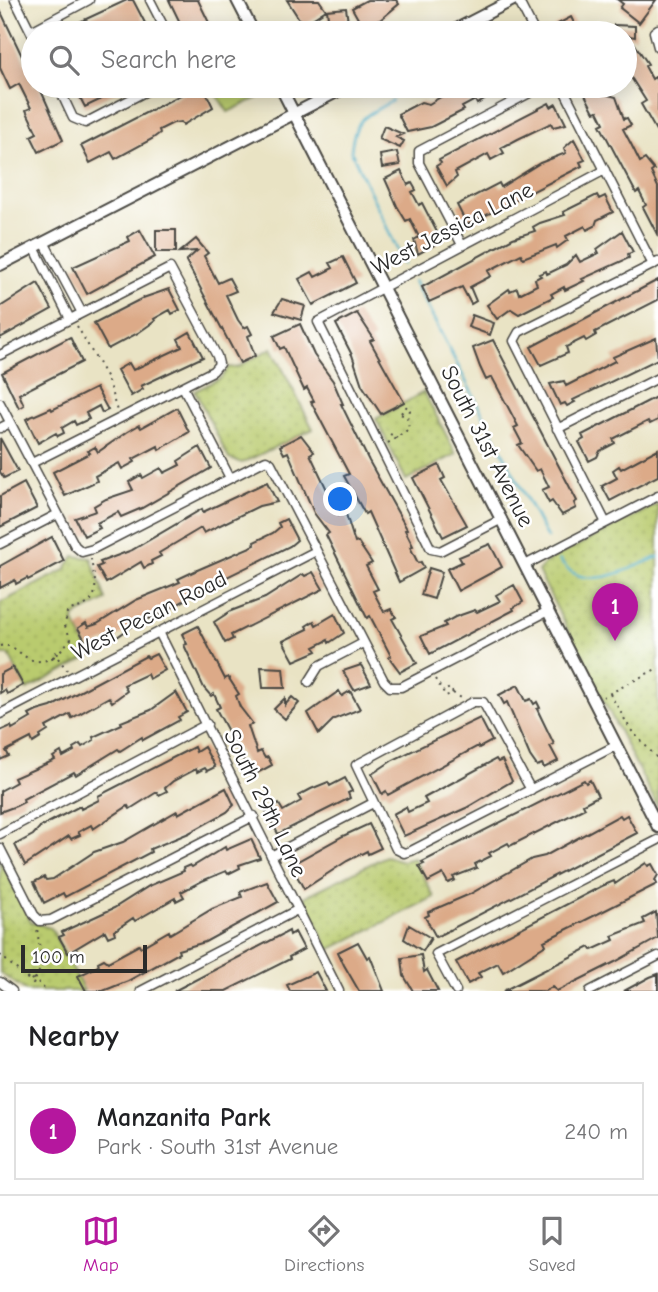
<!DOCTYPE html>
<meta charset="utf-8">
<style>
body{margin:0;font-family:"Comic Neue",sans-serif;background:#f6f6f6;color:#202124}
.scale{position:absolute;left:21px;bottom:18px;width:126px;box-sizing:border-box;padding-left:7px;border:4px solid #2b2b2b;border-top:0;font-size:19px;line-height:24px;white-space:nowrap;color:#2b2b2b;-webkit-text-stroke:5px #fff;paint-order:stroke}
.you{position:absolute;left:341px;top:500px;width:24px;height:24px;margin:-18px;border:5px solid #fff;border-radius:50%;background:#1a73e8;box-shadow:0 0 0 10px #1a73e833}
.badge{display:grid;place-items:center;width:46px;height:46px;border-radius:50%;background:#b5179e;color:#fff;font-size:23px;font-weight:700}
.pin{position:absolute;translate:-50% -58px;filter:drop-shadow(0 2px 4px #0008)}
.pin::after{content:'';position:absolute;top:37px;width:24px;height:21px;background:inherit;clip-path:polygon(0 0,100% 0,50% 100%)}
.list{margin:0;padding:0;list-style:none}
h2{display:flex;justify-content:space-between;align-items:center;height:91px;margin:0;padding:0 28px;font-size:30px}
h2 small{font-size:23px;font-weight:400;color:#757577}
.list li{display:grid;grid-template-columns:46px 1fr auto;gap:21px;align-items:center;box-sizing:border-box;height:98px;margin:0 14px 14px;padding:0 14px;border:2px solid #e0e0e0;border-radius:0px}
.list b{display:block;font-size:26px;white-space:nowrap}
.list p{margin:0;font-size:23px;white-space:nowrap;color:#757577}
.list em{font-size:23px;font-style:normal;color:#757577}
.icon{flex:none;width:38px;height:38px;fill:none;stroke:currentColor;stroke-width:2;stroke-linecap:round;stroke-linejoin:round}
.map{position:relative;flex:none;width:658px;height:991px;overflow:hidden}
.search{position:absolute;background:#fff;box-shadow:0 4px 18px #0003;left:21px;right:21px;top:21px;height:77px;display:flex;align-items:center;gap:18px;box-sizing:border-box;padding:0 24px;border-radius:38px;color:#757577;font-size:26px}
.sheet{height:203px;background:#fff}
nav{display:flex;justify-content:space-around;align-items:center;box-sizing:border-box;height:98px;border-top:2px solid #e0e0e0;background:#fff;font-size:19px;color:#757577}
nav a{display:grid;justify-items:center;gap:4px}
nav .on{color:#b5179e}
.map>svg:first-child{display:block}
.grass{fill:#b9cb6e;stroke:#727b4c;stroke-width:2}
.park{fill:url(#park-dots);stroke:#727b4c;stroke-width:2}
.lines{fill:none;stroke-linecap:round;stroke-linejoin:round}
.stream{stroke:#48adc7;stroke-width:2.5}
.building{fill:#dcaa88}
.street-casing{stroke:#484742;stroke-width:11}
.secondary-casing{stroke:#484742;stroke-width:14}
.path{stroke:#484742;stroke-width:2;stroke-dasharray:2 5;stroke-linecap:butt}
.street{stroke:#fff;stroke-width:8}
.secondary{stroke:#fff;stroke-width:10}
.labels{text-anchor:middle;stroke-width:5;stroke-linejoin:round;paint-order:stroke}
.street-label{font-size:23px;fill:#2b2b2b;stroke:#fff}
</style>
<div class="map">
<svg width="658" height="991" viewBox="0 0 658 991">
<defs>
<pattern id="park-dots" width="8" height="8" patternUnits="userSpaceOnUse" patternTransform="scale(1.75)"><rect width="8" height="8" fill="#b9cb6e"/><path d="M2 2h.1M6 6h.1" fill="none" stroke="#9fae5f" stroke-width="1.8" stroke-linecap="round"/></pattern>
</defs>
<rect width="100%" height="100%" fill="#fff"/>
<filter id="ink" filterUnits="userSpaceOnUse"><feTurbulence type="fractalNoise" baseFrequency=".0143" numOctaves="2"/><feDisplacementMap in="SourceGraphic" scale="14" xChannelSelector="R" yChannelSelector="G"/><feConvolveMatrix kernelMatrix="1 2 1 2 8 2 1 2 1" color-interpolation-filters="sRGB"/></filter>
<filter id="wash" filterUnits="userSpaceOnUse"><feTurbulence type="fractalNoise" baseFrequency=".00686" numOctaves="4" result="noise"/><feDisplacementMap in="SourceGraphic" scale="28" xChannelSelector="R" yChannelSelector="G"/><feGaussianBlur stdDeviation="1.57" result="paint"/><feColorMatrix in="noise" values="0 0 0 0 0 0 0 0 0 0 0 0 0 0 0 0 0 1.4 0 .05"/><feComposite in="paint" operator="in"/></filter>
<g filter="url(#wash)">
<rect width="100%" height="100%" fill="#e9e3c4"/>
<!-- grass -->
<path class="grass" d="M211 86H250L257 98 228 112Z"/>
<!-- park -->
<path class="park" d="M272 348 313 429 242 463 229 459 195 391 221 378 229 367 236 368Z
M424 392 456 454 406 480 376 419Z
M658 504V808L538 571 546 562Z
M74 556 91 558 106 600 75 616 74 622 91 656 27 690 9 655H0V603L65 570Z
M386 856 403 861 414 858 434 897 329 950 304 897Z
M0 860 31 922 51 928 84 991H27L0 973Z"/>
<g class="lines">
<!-- stream -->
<path class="stream" d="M392 101C365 116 354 118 351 151L404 264
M414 281 547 538
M559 560C585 595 625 570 658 557"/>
</g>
<g id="blocks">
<!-- building -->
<path class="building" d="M127 0H133L145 23 117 33H75L71 26Z
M169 0H198L214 33H185Z
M287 0H319L326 10 303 25Z
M367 0H396L399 4 380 20 362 26 352 8Z
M618 0H656L639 23 620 8 623 4Z
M346 8 349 29 330 32 327 10Z
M0 10 33 79V86H39L63 140 39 152 31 136 37 133 26 110 31 108 19 84 10 89 0 68Z
M571 17 579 33H558L554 26Z
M614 25 635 26V37L613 33Z
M634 43 648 64 645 66 652 79 655 77 658 84V134L641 104 646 101 625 68V47Z
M74 86H129L85 107Z
M198 86H203L213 107 183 125 181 122 173 123 159 130 160 133 152 139 115 159 111 152 90 163 81 146Z
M459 86H503L493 91 495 94 477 104 475 100 462 107 464 110 431 127 407 132 398 114 421 102 429 104Z
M588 86H603L608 95 616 97 624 119 627 118 631 125 623 129 631 144 640 162 645 159 654 170 651 172 658 187V236L643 207 646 205 639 191 636 193 600 125 604 123 598 111 594 112 582 89Z
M549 103 551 107 556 104 566 124 553 127 551 123 518 139 501 148 504 153 491 160 488 154 455 172 457 177 447 186 436 166 441 163 439 160Z
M384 126 403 134 396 137 404 141 400 148 379 139Z
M574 139 585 160 580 162 582 166 467 225 457 205 499 183 501 187 540 163 566 153 564 148Z
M397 152 400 165 382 168 380 155Z
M401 171 408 185 412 183 416 190 412 192 419 205 422 203 439 236 435 238 438 243 418 254 414 240 419 237 410 219 406 221 397 206 385 179Z
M597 195 599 199 605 196 613 212 597 220 595 226 587 230 585 226 566 236 568 240 557 248 556 245 523 258 521 254 488 271 491 276 470 287 476 301 471 304 462 287 429 302 422 287 513 238 535 231 533 227 540 223 565 215 563 212Z
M140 230 155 257 87 294 73 267 130 241 128 237Z
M156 230H176V252H156Z
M622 231 633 252 628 254 629 258 582 279 584 281 565 290 564 287 551 294 553 297 519 314 511 309 497 319 487 305 509 289 510 291 517 288 519 294 537 285 535 279 541 276 539 274 546 271 547 274 566 265 576 255 580 262 599 253 597 249Z
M196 239 208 253 204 256 218 283 229 278 236 291 226 295 238 320 244 328 248 326 252 334 248 336 255 356 240 363 186 261 197 251 180 252Z
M343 257 356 283 313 305 299 279 312 272 315 277 333 268 330 263Z
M658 280V300L595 332 596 335 586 341 584 338 566 347 568 353 541 365 531 347Z
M38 283 52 309 0 338V307Z
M169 289 180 310 172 314 170 310 154 319 155 321 138 333 108 349 94 323 143 298Z
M282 299 305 306 301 320 274 312Z
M357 313 374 339 370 341 404 402 381 414 362 385 352 355 336 324Z
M472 315 494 323 490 335 468 327Z
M300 324 314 355 333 381 343 404H341L369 461 407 529 405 530 413 546 410 547 418 563 421 562 424 568 399 582 368 512 365 514 344 476 349 474 311 402 314 401 307 388 304 390 284 347 280 349 274 336Z
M190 332 203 357 141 386 143 389 131 396 117 370 129 363 133 370 182 347 178 339Z
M70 337 82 362 19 394 24 405 19 408 2 373Z
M656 338 658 359 573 400 575 402 567 406 565 403 560 405 550 384 564 381 566 386 615 361 613 357Z
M493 340 577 501 574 503 576 508 562 515 552 501 549 503 542 490 549 487 540 469 536 471 518 445 522 443 514 428 518 426 492 377 486 380 480 367 473 348Z
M96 388 108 410 102 413 99 406 86 413 89 419 76 425 74 421 62 428 64 433 58 436 56 433 38 443 26 419 51 408 52 410Z
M658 396V420L650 424 648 421 613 439 615 443 600 451 597 457 589 461 579 442 584 439 582 435Z
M177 408 189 432 159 450 158 446 133 459 135 462 122 469 119 463 95 476 97 481 65 496 53 472 90 453 88 451 95 447 98 452 127 432 139 425 141 428Z
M301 435 314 452 310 454 339 515 345 511 355 543 358 542 372 563 366 566 378 589 373 591 384 612 391 609 396 617 392 619 417 663 400 672 389 657 391 656 370 616 367 618 326 535 329 533 314 513 288 452 284 454 280 446Z
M0 438 18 471 4 478 0 472Z
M200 447 211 468 142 508 121 517 118 512 97 523 100 528 84 536 75 518 96 511 94 506 106 499 133 490 129 482 141 475 143 478 161 468 164 473 180 465 178 461Z
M658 449V476L610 501 602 486 617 478 613 470 619 466 621 469Z
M439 465 445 478 441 480 467 525 443 537 413 478Z
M267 482 277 502 259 506 204 533 201 528 159 553 161 556 151 561 152 564 144 568 141 562 106 583 97 567 102 565 100 562 132 550 202 509 203 512Z
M24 483 37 508 0 527V496Z
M286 519 297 540 290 546 184 598 185 600 159 615 137 623 117 637 89 648 78 628 86 623 88 627 97 624 136 600 180 582 178 579 195 571 255 545 254 542 273 533 280 527 278 523Z
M52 537 64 561 28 580 27 578 16 584 15 580 0 588V566Z
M490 544 502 567 458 591 447 569 462 562 459 557Z
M429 568 442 572 434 599 421 595Z
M313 572 323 589 231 635 233 639 225 643 214 622 231 611 265 598 303 574 305 576Z
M514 585 523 602 513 608 514 610 430 654 421 636 446 626 444 623 455 617 475 610 477 612 500 601 496 595Z
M335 614 344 633 329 643 328 640 314 647 317 651 294 661 283 641 308 629 306 626 314 621 316 625Z
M198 626 225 679 228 677 239 694 236 696 240 707 253 724 248 726 257 753 261 751 265 758 268 757 272 765 252 776 216 709 220 707 214 694 211 696 204 688 184 645 187 644 182 634Z
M156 654 165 670 149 679 147 674 124 685 127 691 112 702 109 697 72 718 70 714 46 727 48 731 40 736 41 738 33 743 31 738 6 751 9 756 0 760V731L11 726 12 729 31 718 29 715 37 711 51 707 146 656 148 658Z
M361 665 371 684 354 690 343 671Z
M13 667 23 685 7 694 5 690 0 693V674Z
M261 667 283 668 285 688H263Z
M518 685 526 701 531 699 534 704 537 702 540 708 537 709 554 744 550 746 558 761 544 768 542 764 537 766 530 756 507 702 504 704 499 695Z
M339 691 342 696 350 691 360 709 334 719 319 734 308 713Z
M176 692 187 712 178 717 180 720 143 740 142 737 120 751 118 749 76 775 74 772 23 799 24 802 16 806 0 812V791L16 782 14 778 55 760 53 757 61 752 63 757 74 751 73 748 80 744 82 747 94 740 93 737 122 724 121 722 151 710Z
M292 697 299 703 285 719 274 709 285 698V705Z
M480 718 492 741 479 748 478 746 388 795 386 791 382 794 372 774 393 760Z
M194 747 196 752 204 747 215 767 207 771 205 768 197 772 196 769 173 781 165 788 167 791 159 795 157 792 130 809 128 806 93 829 91 825 78 832 80 835 71 839 69 836 25 865 15 845 33 835 40 827 80 806 81 809 99 800 98 796Z
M496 759 498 762 502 760 512 781 466 808 404 836 393 814 406 807 408 812 427 803 424 798Z
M345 778 352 791 348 793 350 798 278 834 266 811 279 804 283 811 301 801 298 796 311 789 328 782 330 786Z
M584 780 586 783 590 780 598 796 583 804 585 808 510 846 508 843 489 853 491 856 475 864 477 868 453 877 455 880 448 883 443 874 428 882 419 866 424 864 422 862Z
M226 788 234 805 227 812 189 833 150 849 151 852 65 897 63 893 44 903 34 882 44 877 46 880 53 879 94 852 123 842 177 811 178 814Z
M620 815 622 818 627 815 637 833 436 937 425 917 429 915 428 912 470 894 532 859 545 856Z
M369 824 381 848 368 854 367 851 347 861 304 889 291 865 343 836Z
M251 839 260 858 239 865 240 868 228 874 226 871 202 881 181 892 184 897 176 901 175 898 135 921 133 918 114 931 115 934 108 937 105 931 68 953 59 937 64 935 62 932 114 908 149 886 184 871 183 868 190 865 192 867 225 847 226 850Z
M646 863 648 866 652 864 658 875 655 880 657 884 544 941 546 945 503 972 498 963 478 973 481 977 468 984 456 962 602 886 614 881 615 884Z
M267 882 278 902 205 942 178 950 179 953 128 981 103 991H86L78 976 95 968 99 965 98 962 104 959 108 962 139 945 141 947 169 931 170 934 212 909 242 897 240 892Z
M656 912 658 938 615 962 557 991 552 987 545 991H503L590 947 592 950 614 940 612 936 645 923 643 919Z
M409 925 431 938 423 951 404 939Z
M289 931 290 935 295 932 304 949 289 957 290 959 226 991H174Z
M358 942 367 958 370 956 384 991H359L344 965 338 952Z
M421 955 424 972 427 970 438 991H413L404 976 402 958Z
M316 972 326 991H290L287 985Z
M658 974V991H624L650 977Z"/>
</g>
</g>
<g filter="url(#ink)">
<use href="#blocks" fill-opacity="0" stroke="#484742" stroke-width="2"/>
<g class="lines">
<!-- street casing -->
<g class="street-casing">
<path id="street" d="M15 0 33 36
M150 0 167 33
M518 0 535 33
M658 29 654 32 658 47
M31 31 89 0
M58 86 73 118 85 123 156 86
M562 86 653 265
M44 242 82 313
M462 245 419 163V151L543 86
M34 247 70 319
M0 355 170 268 217 356 219 364 213 371 32 463
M183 387 230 478
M0 403 75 546 82 552 93 549 258 464 266 460 271 463 384 681 390 687H401L548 611
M0 428 10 423
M557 429 658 378
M502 519 440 551 431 549 318 322 605 170
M606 523 514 341 519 332 658 262
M0 544 58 514
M525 565 658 496
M159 632 339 991
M309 682 319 666 363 643
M0 714 316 551
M531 790 483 702H473L356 765 396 849 404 853 411 851 617 745
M0 834 207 724
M0 848 34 915 40 921 51 920 254 816
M271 856 373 803
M0 982 12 991
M141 991 297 910
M456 991 436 954 658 840
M590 991 658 956"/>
</g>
<!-- secondary casing -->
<g class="secondary-casing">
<path id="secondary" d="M237 0 254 33
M449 33 513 0
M280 86 658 827
M0 265 348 86"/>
</g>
<!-- path -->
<path class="path" d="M77 326 107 378 117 411
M401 413 407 406 410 410 408 417
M390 434 397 438
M388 443 409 429 407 417 398 413
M0 646C20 641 24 672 54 657
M58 653 56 658 53 656 54 652 58 653 71 639 65 626 67 612C73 608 77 609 83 606 103 597 93 576 91 559
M58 658 67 670
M435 679 446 696 453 693 450 688 444 691
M453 693 463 699
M610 694 631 730 658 759
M603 697 658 668
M0 955 30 981
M33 978 36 981 33 984 30 981Z
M35 979 42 966 37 928
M38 982 46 991"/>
<!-- street -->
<use href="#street" class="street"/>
<!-- secondary -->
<use href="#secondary" class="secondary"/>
</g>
</g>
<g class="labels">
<!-- street labels -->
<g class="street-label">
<text transform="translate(452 228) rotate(-27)" y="8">West Jessica Lane</text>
<text transform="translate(488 446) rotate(63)" y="8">South 31st Avenue</text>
<text transform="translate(149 615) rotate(-27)" y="8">West Pecan Road</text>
<text transform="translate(266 803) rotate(64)" y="8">South 29th Lane</text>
</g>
</g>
</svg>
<div class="scale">100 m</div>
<div class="you"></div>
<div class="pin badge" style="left:615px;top:641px">1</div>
<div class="search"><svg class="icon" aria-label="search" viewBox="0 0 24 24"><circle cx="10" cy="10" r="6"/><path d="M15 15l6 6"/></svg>Search here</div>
</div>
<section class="sheet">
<h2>Nearby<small></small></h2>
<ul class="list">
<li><span class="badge">1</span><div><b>Manzanita Park</b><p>Park · South 31st Avenue</p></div><em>240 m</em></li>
</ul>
</section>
<nav>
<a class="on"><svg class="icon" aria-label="map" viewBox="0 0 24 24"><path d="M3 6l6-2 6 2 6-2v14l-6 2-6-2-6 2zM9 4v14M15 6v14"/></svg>Map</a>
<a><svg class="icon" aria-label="directions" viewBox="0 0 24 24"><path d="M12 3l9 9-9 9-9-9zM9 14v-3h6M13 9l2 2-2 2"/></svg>Directions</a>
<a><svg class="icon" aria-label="saved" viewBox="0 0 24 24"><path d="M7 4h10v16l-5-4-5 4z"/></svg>Saved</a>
</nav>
